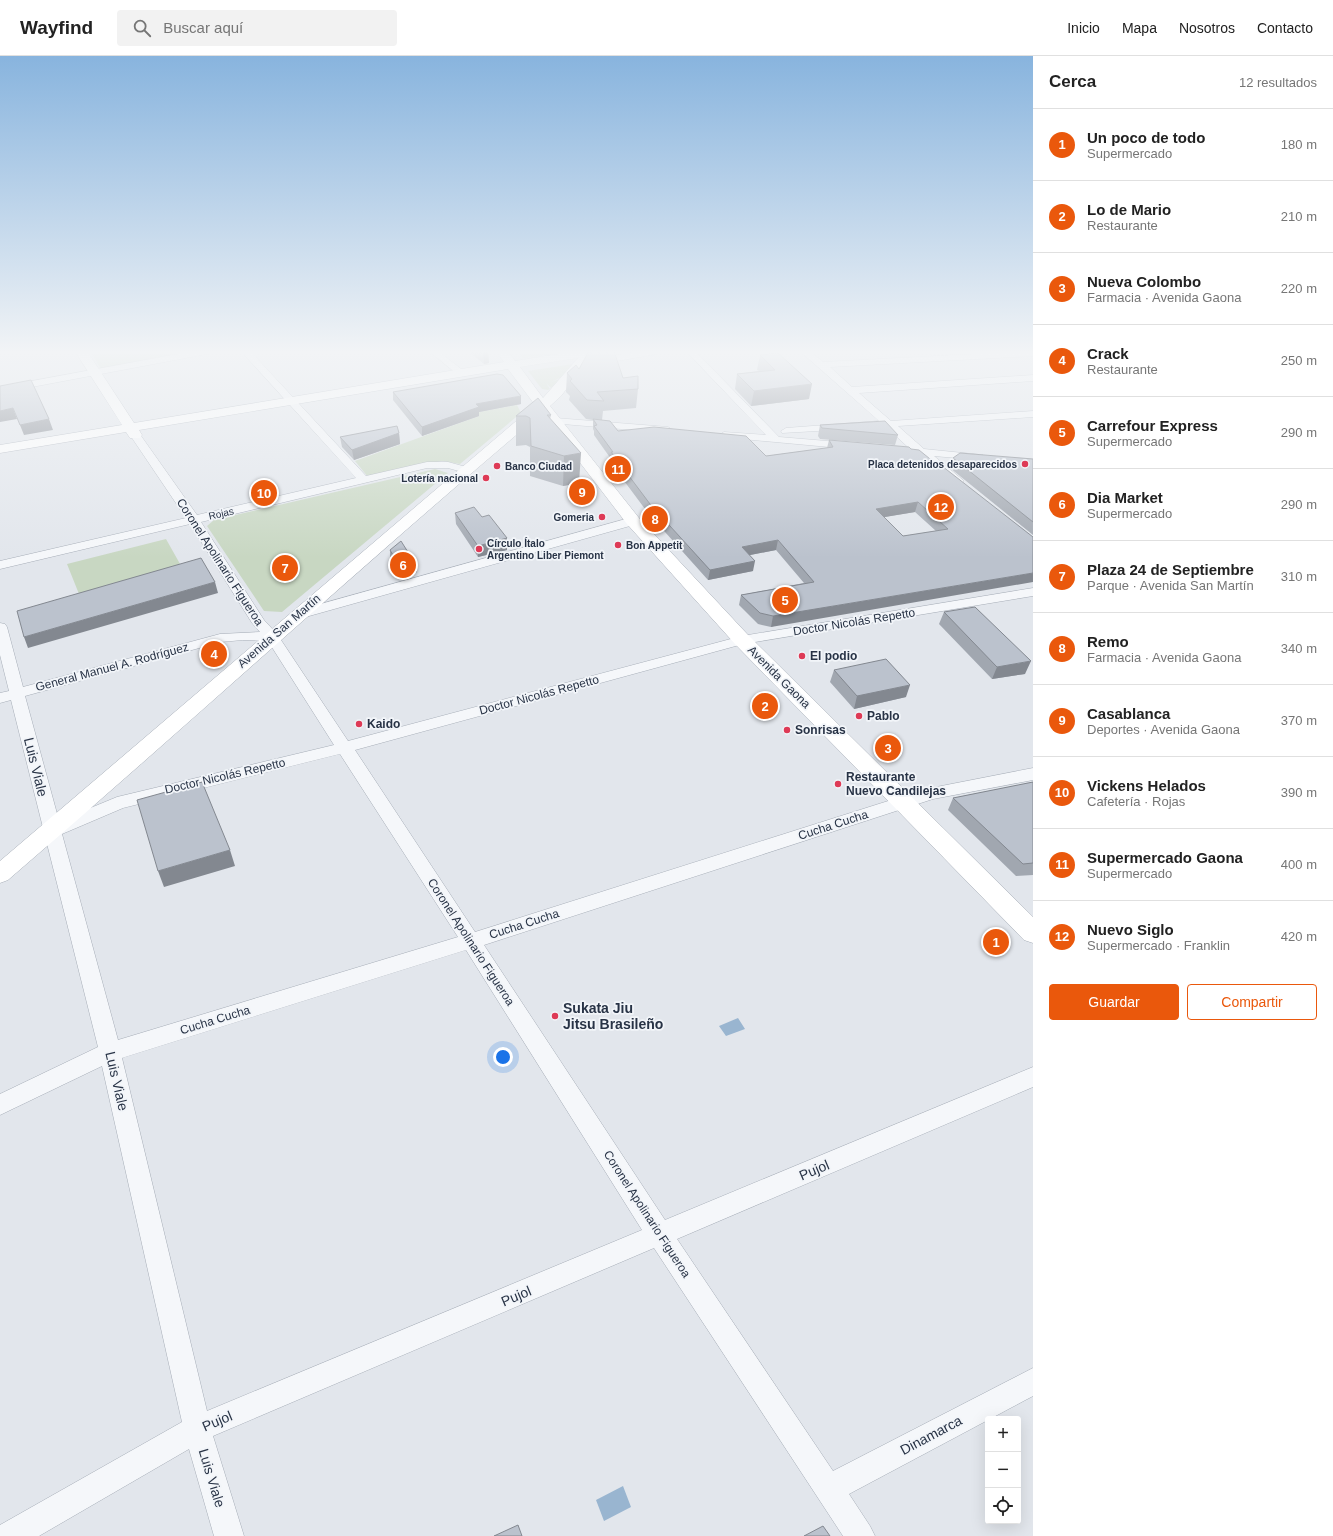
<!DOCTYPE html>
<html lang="es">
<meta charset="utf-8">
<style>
body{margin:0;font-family:Arial,sans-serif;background:#f2f2f2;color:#222}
.controls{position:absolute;right:12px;bottom:12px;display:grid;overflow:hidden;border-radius:4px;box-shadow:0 4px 16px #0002}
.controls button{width:36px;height:36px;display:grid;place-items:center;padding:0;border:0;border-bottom:1px solid #e0e0e0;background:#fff;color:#222;font:20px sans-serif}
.you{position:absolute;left:503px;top:1001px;width:14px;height:14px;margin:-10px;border:3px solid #fff;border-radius:50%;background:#1a73e8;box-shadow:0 0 0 6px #1a73e833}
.badge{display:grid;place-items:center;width:26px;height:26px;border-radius:50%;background:#ea580c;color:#fff;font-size:13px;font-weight:700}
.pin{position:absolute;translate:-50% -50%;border:2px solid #fff;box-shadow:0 1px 4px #0006}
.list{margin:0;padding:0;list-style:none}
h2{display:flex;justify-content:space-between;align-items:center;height:52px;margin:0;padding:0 16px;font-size:17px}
h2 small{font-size:13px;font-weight:400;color:#767676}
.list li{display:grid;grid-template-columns:26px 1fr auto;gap:12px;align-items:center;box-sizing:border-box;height:72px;padding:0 16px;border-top:1px solid #e0e0e0}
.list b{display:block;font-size:15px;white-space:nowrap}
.list p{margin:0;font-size:13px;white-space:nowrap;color:#767676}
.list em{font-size:13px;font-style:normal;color:#767676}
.actions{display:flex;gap:8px;padding:12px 16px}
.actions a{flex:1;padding:9px 0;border:1px solid #ea580c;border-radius:4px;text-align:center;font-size:14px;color:#ea580c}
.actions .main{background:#ea580c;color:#fff}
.icon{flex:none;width:22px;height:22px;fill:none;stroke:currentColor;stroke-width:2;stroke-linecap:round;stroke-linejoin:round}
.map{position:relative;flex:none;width:1033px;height:1480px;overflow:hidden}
header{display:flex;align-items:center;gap:24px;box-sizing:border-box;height:56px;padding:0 20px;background:#fff;border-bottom:1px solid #e0e0e0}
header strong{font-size:19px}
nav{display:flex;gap:22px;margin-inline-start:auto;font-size:14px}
.search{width:280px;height:36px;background:#f2f2f2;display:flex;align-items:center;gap:10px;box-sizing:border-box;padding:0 14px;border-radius:4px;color:#767676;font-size:15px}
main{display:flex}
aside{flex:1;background:#fff}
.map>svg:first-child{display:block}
.green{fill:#c8d7c2}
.water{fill:#99b5d0}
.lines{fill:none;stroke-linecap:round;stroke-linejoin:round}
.street-casing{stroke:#a6adb7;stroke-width:1}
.secondary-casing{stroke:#a6adb7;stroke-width:1}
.street{fill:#f5f7fa;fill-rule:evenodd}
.secondary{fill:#fff;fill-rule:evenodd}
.wall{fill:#a1a7b0;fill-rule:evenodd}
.shaded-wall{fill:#838890}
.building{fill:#bbc2cd;stroke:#838890;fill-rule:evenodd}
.poi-dot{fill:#de3a56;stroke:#f2f5f9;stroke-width:1.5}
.labels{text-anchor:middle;stroke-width:3.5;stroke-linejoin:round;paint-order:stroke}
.far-poi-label{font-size:10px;font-weight:bold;fill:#283346;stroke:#f2f5f9;text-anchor:end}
.far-street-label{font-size:10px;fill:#283346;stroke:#f2f5f9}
.street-label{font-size:12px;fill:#283346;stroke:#f2f5f9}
.poi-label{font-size:12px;font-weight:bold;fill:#283346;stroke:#f2f5f9;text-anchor:start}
.near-street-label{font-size:14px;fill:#283346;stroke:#f2f5f9}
.near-poi-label{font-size:14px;font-weight:bold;fill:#283346;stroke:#f2f5f9;text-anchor:start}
</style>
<header>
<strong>Wayfind</strong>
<div class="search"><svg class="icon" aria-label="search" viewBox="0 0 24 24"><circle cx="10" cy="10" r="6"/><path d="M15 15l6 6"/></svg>Buscar aquí</div>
<nav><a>Inicio</a><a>Mapa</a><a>Nosotros</a><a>Contacto</a></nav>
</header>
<main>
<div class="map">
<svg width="1033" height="1480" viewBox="0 0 1033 1480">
<rect width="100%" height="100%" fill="#e2e6ec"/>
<!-- green -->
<path class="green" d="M90 295H192L101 313Z
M517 295H574L523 302Z
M573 308 560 322 551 326 560 323 551 332 546 327 550 333 548 334 542 333 528 315Z
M517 349 521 357 460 408 442 405 368 421 355 405 479 360V356Z
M435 413 448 417 282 556 264 555 207 470 214 464Z
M166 483 184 515 81 543 67 508Z"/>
<!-- water -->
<path class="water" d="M738 962 745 973 726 980 719 970Z
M623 1430 631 1451 604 1465 596 1444Z"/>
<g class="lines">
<!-- street casing -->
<g class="street-casing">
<path id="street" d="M194 295H212L207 298 0 337V331Z
M241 295H250L366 420 427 406H448L470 412 472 414 466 417 448 412H427L201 466 264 564 277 578 348 685 742 580 1033 532V540L743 588 355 694 475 876 926 733 1033 712V724L933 743 484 889 665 1164 1033 1011V1031L677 1183 833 1415 1033 1312V1340L849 1438 870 1470 875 1480H843L654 1192 213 1380 244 1480H214L189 1393 39 1480H0V1469L182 1366 102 1010 0 1059V1038L98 991 11 644 0 647V637L9 635 0 599V567L5 568 7 571 23 631 220 578 260 576 252 567 190 468 0 513V505L186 462 130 379 135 376 139 377 197 459 356 422ZM243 584 268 585 334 689 117 741 59 765 25 640 221 586ZM340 698 458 881 118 984 62 778 123 752ZM466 894 642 1174 207 1355 122 1002Z
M429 295H438L465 316 460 319 457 318Z
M643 295H662L657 298 594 309 589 306 594 303Z
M686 295H695L779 381 851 387 857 390 851 393 720 381 719 379 724 376 766 379Z
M800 295H810L823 306 1033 295V300L830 311 852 331 1033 319V325L859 337 891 365 1033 355V361L898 370 924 393 983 399 985 401 983 403 979 404 934 400 964 425 962 427H954L918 399 895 396 893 394 895 392H909L886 371 782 377 781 375 786 372 879 365Z
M555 362 668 371 673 374 668 377 551 367 550 365 551 363Z
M633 461 637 462 639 465 637 468 302 562H292L290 559 292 556Z"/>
</g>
<!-- secondary casing -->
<g class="secondary-casing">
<path id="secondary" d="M75 295H87L134 367 504 306 496 295H508L515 305 577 295H602L600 298 593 299 561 340 550 350 639 462 749 580 1033 861V887L1024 884 735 588 627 468 542 357C361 510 187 670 8 824L0 827V805L535 349 508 313 139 374 142 379 140 382H130L126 376 0 397V389L122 369ZM578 302 543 342 520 311Z"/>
</g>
<!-- street -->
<use href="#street" class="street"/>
<!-- secondary -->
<use href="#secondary" class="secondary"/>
</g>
<!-- wall -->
<path class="wall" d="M468 295H488L489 307 484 308Z
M760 299 809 343 751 350 735 333 737 318 759 315 757 314Z
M579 313 623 322 638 333 636 352 603 355 602 364 618 375 766 400 827 392 829 384 911 393 940 411 1032 481 771 571 758 568 739 549 741 539 804 527 776 494 750 499 753 515 708 524 648 457 610 406 611 403 594 379V375L593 373V364L586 363 569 344 570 340 566 336 567 317ZM915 456 936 475 903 480 884 461Z
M393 336 521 348 479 356V360L422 380 393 344Z
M551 359 550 363 579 427 563 430 530 420V391L526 389 516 390V360Z
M820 369 898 379 895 389 820 383 818 380Z
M399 377 400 388 354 404 342 391 340 381Z
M953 402 1033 403V479L950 412Z
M455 457 482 461 507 482V494L478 501 456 468Z
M390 494 417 516 402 521 390 502Z
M944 556 1025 618 992 623 939 568Z
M834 614 906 641 854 653 830 626Z
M1033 726V819L1016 820 948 754 953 742Z"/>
<!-- shaded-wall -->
<path class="shaded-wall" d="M483 295H488L489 307 484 308Z
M812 328 809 343 751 350 754 335Z
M521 340V348L479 356V360L422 380V371L476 348Z
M13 352 17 363 0 366V355Z
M49 363 53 374 24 379 20 369Z
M399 377 400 388 354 404 352 394Z
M581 397 579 427 563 430 564 400Z
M918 446 915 456 873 463 876 453Z
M507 482V494L478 501V490Z
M778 484 776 494 740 501 742 491Z
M755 505 753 515 708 524 710 514Z
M416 509 417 516 402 521 401 513Z
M1033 517V526L771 571 773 560Z
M215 526 218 537 28 592 24 581Z
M1031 605 1025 618 992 623 997 611Z
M910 629 906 641 854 653 857 640Z
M230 794 235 810 164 831 158 815Z"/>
<!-- building -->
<path class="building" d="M589 295H614L623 322 638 320V333L597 336 604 345 587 344 570 325 572 323 567 317 576 309 579 313Z
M778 297 812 328 754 335 737 318 775 314 760 299Z
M497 318 503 319 521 340 476 348 479 351 422 371 393 336Z
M31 324 49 363 20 369 13 352 0 355V330Z
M538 342 551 359H547L581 397 564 400 531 390 530 362 526 360H516Z
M593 363 610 365 618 375 654 371 746 380 766 400 833 391 829 384 909 391 911 393 919 394 940 411 942 410 1033 481V517L773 560 760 557 741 539 814 526 778 484 742 491 755 505 710 514 650 448 611 396H613L594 370 597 369ZM918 446 948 473 903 480 876 453Z
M885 365 898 379 822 372 820 369Z
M397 370 399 377 352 394 340 381Z
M960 397 1033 403V466L953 402Z
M474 451 482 461 489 459 507 482 478 490 455 457Z
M401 485 416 509 401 513 390 494Z
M201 502 215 526 24 581 17 555Z
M975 551 1031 605 997 611 944 556Z
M886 603 910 629 857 640 834 614Z
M202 726 230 794 158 815 137 744Z
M1033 726V807L1023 808 953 742Z
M518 1469 522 1480H494Z
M823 1470 830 1480H804Z"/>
<!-- sky -->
<linearGradient id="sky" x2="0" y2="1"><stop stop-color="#88b4de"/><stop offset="0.59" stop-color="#f2f4f6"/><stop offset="1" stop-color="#f2f4f6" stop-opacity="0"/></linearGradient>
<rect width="1033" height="502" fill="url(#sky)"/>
<!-- markers -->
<g class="poi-dot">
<circle cx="1025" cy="408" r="4"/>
<circle cx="497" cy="410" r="4"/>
<circle cx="486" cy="422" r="4"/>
<circle cx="602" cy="461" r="4"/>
<circle cx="618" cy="489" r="4"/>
<circle cx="479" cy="493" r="4"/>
<circle cx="802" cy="600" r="4"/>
<circle cx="859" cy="660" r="4"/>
<circle cx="359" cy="668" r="4"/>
<circle cx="787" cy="674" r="4"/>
<circle cx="838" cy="728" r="4"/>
<circle cx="555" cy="960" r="4"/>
</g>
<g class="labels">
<!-- far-poi labels -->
<g class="far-poi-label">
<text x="1017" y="412">Placa detenidos desaparecidos</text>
<text x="505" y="414" text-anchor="start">Banco Ciudad</text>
<text x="478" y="426">Lotería nacional</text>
<text x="594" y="465">Gomeria</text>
<text x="487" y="491" text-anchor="start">Círculo Ítalo<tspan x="487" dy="12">Argentino Liber Piemont</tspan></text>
<text x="626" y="493" text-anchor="start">Bon Appetit</text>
</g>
<!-- far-street labels -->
<g class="far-street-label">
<text transform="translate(221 457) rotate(-13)" y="4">Rojas</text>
</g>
<!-- street labels -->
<g class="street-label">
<text transform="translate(220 506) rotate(57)" y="4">Coronel Apolinario Figueroa</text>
<text transform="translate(854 566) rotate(-9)" y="4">Doctor Nicolás Repetto</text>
<text transform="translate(279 575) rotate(-41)" y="4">Avenida San Martín</text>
<text transform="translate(112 611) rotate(-15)" y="4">General Manuel A. Rodríguez</text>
<text transform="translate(779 621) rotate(45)" y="4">Avenida Gaona</text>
<text transform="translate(539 639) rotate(-15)" y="4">Doctor Nicolás Repetto</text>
<text transform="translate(225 720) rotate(-13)" y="4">Doctor Nicolás Repetto</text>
<text transform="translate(833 769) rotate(-18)" y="4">Cucha Cucha</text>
<text transform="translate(524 868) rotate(-18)" y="4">Cucha Cucha</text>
<text transform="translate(471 886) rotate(57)" y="4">Coronel Apolinario Figueroa</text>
<text transform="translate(215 964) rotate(-17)" y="4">Cucha Cucha</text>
<text transform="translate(647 1158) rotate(57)" y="4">Coronel Apolinario Figueroa</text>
</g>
<!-- poi labels -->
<g class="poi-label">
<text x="810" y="604">El podio</text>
<text x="867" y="664">Pablo</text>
<text x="367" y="672">Kaido</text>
<text x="795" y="678">Sonrisas</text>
<text x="846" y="725">Restaurante<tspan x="846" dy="14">Nuevo Candilejas</tspan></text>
</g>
<!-- near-street labels -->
<g class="near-street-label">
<text transform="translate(36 711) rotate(76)" y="5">Luis Viale</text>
<text transform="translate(117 1025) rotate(77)" y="5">Luis Viale</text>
<text transform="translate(814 1114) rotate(-23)" y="5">Pujol</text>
<text transform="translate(516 1240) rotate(-23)" y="5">Pujol</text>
<text transform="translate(217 1365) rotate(-23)" y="5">Pujol</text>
<text transform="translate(931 1379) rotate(-28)" y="5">Dinamarca</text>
<text transform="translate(212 1422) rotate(73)" y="5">Luis Viale</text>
</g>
<!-- near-poi labels -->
<g class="near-poi-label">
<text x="563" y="957">Sukata Jiu<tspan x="563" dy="16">Jitsu Brasileño</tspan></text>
</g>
</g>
</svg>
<div class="controls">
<button>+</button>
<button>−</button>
<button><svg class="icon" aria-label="locate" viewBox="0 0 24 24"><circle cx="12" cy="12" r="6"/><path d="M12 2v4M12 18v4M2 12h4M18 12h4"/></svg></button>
</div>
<div class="you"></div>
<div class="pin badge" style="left:996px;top:886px">1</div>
<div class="pin badge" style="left:765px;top:650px">2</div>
<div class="pin badge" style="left:888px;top:692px">3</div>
<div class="pin badge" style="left:214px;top:598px">4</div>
<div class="pin badge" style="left:785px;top:544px">5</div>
<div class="pin badge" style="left:403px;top:509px">6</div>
<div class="pin badge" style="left:285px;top:512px">7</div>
<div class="pin badge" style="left:655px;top:463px">8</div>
<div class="pin badge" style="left:582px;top:436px">9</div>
<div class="pin badge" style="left:264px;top:437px">10</div>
<div class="pin badge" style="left:618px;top:413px">11</div>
<div class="pin badge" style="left:941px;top:451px">12</div>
</div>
<aside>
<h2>Cerca<small>12 resultados</small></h2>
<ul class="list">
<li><span class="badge">1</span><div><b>Un poco de todo</b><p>Supermercado</p></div><em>180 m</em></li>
<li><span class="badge">2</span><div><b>Lo de Mario</b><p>Restaurante</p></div><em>210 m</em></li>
<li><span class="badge">3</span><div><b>Nueva Colombo</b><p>Farmacia · Avenida Gaona</p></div><em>220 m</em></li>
<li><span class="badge">4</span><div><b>Crack</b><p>Restaurante</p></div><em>250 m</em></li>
<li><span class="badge">5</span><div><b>Carrefour Express</b><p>Supermercado</p></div><em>290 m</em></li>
<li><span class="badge">6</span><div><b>Dia Market</b><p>Supermercado</p></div><em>290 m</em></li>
<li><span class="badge">7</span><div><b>Plaza 24 de Septiembre</b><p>Parque · Avenida San Martín</p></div><em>310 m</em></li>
<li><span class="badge">8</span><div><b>Remo</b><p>Farmacia · Avenida Gaona</p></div><em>340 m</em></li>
<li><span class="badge">9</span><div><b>Casablanca</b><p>Deportes · Avenida Gaona</p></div><em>370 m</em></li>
<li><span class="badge">10</span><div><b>Vickens Helados</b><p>Cafetería · Rojas</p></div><em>390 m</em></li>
<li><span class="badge">11</span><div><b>Supermercado Gaona</b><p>Supermercado</p></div><em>400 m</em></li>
<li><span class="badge">12</span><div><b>Nuevo Siglo</b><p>Supermercado · Franklin</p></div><em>420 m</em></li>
</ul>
<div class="actions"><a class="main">Guardar</a><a>Compartir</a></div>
</aside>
</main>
